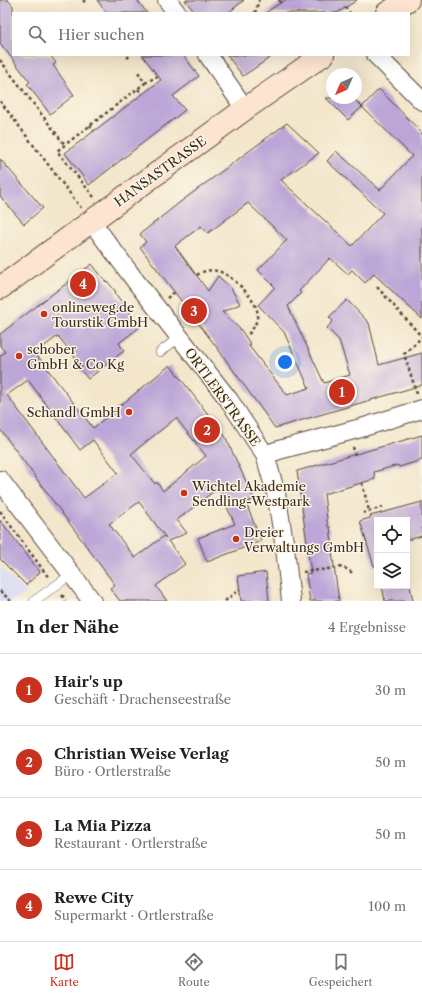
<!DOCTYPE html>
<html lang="de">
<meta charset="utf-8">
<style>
body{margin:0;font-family:"Libre Caslon Text",serif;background:#f6f6f6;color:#202124}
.controls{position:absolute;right:12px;bottom:12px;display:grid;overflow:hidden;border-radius:0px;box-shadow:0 4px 16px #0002}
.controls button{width:36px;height:36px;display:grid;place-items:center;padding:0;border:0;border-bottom:1px solid #e0e0e0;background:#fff;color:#202124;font:20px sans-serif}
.compass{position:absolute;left:326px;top:68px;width:36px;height:36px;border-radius:50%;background:#fff;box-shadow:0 4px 16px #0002;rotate:225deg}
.you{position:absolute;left:285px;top:362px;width:14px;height:14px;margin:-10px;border:3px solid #fff;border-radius:50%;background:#1a73e8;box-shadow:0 0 0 6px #1a73e833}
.badge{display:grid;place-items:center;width:26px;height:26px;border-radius:50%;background:#c8321e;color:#fff;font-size:13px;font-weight:700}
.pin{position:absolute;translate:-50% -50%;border:2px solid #fff;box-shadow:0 1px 4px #0006}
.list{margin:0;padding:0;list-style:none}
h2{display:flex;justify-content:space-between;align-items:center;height:52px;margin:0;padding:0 16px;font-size:17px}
h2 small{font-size:13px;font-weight:400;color:#757577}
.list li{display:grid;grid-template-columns:26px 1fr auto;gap:12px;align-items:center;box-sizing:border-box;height:72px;padding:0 16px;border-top:1px solid #e0e0e0}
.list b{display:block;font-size:15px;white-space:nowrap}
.list p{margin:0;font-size:13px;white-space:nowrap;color:#757577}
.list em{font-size:13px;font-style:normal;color:#757577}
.icon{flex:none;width:22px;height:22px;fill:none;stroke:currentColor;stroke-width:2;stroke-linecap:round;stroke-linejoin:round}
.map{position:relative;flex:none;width:422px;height:601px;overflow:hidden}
.search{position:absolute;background:#fff;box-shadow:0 4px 16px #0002;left:12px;right:12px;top:12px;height:44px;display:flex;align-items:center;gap:10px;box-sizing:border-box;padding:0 14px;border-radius:0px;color:#757577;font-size:15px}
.sheet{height:340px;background:#fff}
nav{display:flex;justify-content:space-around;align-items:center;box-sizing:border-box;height:56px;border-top:1px solid #e0e0e0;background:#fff;font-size:11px;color:#757577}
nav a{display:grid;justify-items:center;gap:2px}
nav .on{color:#c8321e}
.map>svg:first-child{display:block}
.built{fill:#d6d8f8}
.building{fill:#bba6d7;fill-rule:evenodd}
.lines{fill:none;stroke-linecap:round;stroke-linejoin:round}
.lane-casing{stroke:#574638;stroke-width:10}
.street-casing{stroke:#574638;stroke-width:20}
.secondary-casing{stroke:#574638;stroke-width:24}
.path{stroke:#574638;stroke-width:2.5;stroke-dasharray:3 3;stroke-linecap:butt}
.lane{stroke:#fff;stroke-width:9}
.street{stroke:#fff;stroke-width:18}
.secondary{stroke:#fde4d0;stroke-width:22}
.poi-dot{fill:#c8321e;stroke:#fcf5e5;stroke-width:1.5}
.labels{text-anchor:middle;stroke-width:3;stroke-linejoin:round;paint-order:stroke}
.street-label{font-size:13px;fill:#3b2a1e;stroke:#fcf5e5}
.poi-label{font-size:13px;fill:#3b2a1e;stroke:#fcf5e5;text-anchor:start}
</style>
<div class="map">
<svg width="422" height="601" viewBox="0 0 422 601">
<rect width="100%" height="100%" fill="#fcf5e5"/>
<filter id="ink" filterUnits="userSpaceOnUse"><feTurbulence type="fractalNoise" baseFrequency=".025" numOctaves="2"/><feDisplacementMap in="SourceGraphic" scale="8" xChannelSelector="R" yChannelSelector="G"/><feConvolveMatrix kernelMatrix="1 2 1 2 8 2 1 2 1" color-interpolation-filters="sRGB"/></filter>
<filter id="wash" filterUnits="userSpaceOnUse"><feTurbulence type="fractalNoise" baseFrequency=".012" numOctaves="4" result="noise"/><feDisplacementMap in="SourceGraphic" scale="16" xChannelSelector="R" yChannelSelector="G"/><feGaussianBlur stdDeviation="0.9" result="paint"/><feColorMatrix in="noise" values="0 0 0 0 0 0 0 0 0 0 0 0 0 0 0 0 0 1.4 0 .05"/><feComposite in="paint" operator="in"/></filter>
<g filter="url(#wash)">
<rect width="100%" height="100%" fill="#f3e6cb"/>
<!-- built -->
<path class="built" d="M0 567 27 593 12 601H0Z"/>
<g id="blocks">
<!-- building -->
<path class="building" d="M0 0H8L13 6V55H50L56 63 53 65 74 95 50 114 27 84 30 82 0 43Z
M97 0H137L147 13H107Z
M185 0H244L228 13H195Z
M285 0H357L337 13H265Z
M142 55H183L199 76 173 96 185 110 89 185 65 153 161 80Z
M227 55H274L243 76Z
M379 89 422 133V319L374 274 365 283 352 270 348 274 330 258 299 291 301 293 288 306 324 383 350 375 339 340 327 328 333 321 329 317 347 300 369 323 379 365 422 353V385L275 428 218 349 140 247 146 242 140 234 179 203 287 123 319 153 281 180 352 246 383 213 327 161 336 151 380 190 412 156 362 107ZM248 203 287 240 258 270 275 287 258 305 284 332 309 388 287 395 249 346 251 345 241 330 222 312 240 304 231 288 218 276 208 291 175 246 201 226 208 233Z
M326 98H353L362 107 348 120Z
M0 159 43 208 24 224 0 196Z
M92 264 106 282 107 281 116 292 115 293 140 327 119 343 124 351 88 379 79 368 82 366 58 336 35 353 93 428 170 365 225 436 254 499 246 503 261 541 207 562 198 538 235 524 218 488 177 520 187 533 168 541 185 564 156 586 167 601H120L110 588 115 585 0 429V356L5 352 0 346V334ZM28 380 80 450 93 440 118 473 84 498 7 395ZM176 418 206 456 163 491 157 482 155 484 131 454ZM139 502 166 538 164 536 135 558 109 524Z
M422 435V460L399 467 398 465 374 472 375 479 324 494 328 527H330L333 552H332L339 601H310L306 574 311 573 297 471Z
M422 502V536L407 540V520H377V566H374L360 521 370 518V516Z
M0 520 40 572 26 585 0 559Z
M266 572 269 601H241L238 576Z
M382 586H410L413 601H385Z"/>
</g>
</g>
<g filter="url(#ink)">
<use href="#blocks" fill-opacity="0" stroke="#574638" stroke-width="1"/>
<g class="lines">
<!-- lane casing -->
<g class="lane-casing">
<path id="lane" d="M160 352 180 337
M34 601 72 574"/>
</g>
<!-- street casing -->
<g class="street-casing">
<path id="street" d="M167 0 177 13
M208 55 245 109
M376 55 422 101
M91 221 137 283 229 400 265 455 276 493 285 548 291 601
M265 455 279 450 361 428 422 409
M0 480 92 601"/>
</g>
<!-- secondary casing -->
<g class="secondary-casing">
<path id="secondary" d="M387 13 408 0
M0 288 245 109 323 55"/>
</g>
<!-- path -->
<path class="path" d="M279 0 281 3
M83 2 85 0
M345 7 350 13
M255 13 259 0
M127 58 131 55
M0 60 65 145
M145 83 158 76
M138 89 142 94
M0 101 81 208
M90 125 94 131
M94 197 57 151 145 83 138 72
M197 275C203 271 210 269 217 271 230 273 251 295 256 307 260 316 255 329 247 335
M377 287 422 337
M167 298 175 292
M417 394 404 354 422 337
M353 447 355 454
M362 483 369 511
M0 511 49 578
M363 513 383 507
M303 572 343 567 354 574
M0 591 11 601
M62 595 66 601
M225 601 240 589"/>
<!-- lane -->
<use href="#lane" class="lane"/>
<!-- street -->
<use href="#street" class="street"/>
<!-- secondary -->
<use href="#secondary" class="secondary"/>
</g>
</g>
<!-- markers -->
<g class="poi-dot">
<circle cx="44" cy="314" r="4"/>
<circle cx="19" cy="356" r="4"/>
<circle cx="129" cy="412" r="4"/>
<circle cx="184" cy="493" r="4"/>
<circle cx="236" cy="539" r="4"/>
</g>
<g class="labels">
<!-- street labels -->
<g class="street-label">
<text transform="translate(160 171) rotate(-36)" y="5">HANSASTRASSE</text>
<text transform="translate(223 397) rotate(54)" y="5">ORTLERSTRASSE</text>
</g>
<!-- poi labels -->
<g class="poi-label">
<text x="52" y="312">onlineweg.de<tspan x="52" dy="15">Tourstik GmbH</tspan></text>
<text x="27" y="354">schober<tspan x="27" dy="15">GmbH &amp; Co Kg</tspan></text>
<text x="121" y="417" text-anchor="end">Schandl GmbH</text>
<text x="192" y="491">Wichtel Akademie<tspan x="192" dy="15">Sendling-Westpark</tspan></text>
<text x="244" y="537">Dreier<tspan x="244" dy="15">Verwaltungs GmbH</tspan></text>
</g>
</g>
</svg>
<div class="controls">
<button><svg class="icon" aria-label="locate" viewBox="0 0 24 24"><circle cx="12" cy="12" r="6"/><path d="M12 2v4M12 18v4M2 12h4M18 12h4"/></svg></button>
<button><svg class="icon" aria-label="layers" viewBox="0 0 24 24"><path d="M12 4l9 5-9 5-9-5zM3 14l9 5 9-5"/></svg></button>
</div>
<svg class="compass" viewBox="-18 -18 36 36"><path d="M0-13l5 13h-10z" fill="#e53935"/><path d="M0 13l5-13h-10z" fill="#757577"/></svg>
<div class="you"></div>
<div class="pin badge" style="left:342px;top:392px">1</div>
<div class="pin badge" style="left:207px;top:430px">2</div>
<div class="pin badge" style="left:194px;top:311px">3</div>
<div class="pin badge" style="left:83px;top:284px">4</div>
<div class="search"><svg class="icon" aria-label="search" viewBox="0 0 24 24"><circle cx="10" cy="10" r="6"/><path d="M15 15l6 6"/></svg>Hier suchen</div>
</div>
<section class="sheet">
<h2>In der Nähe<small>4 Ergebnisse</small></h2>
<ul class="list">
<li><span class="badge">1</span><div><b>Hair's up</b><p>Geschäft · Drachenseestraße</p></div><em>30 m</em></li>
<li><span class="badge">2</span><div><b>Christian Weise Verlag</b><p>Büro · Ortlerstraße</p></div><em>50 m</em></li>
<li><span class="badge">3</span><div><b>La Mia Pizza</b><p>Restaurant · Ortlerstraße</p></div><em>50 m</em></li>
<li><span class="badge">4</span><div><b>Rewe City</b><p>Supermarkt · Ortlerstraße</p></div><em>100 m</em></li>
</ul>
</section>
<nav>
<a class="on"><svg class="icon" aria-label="map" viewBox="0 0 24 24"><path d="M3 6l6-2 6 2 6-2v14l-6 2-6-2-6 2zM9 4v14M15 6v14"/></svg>Karte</a>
<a><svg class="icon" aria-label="directions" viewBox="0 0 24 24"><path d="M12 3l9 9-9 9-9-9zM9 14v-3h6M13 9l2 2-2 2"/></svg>Route</a>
<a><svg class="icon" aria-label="saved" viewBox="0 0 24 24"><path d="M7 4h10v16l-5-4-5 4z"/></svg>Gespeichert</a>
</nav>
